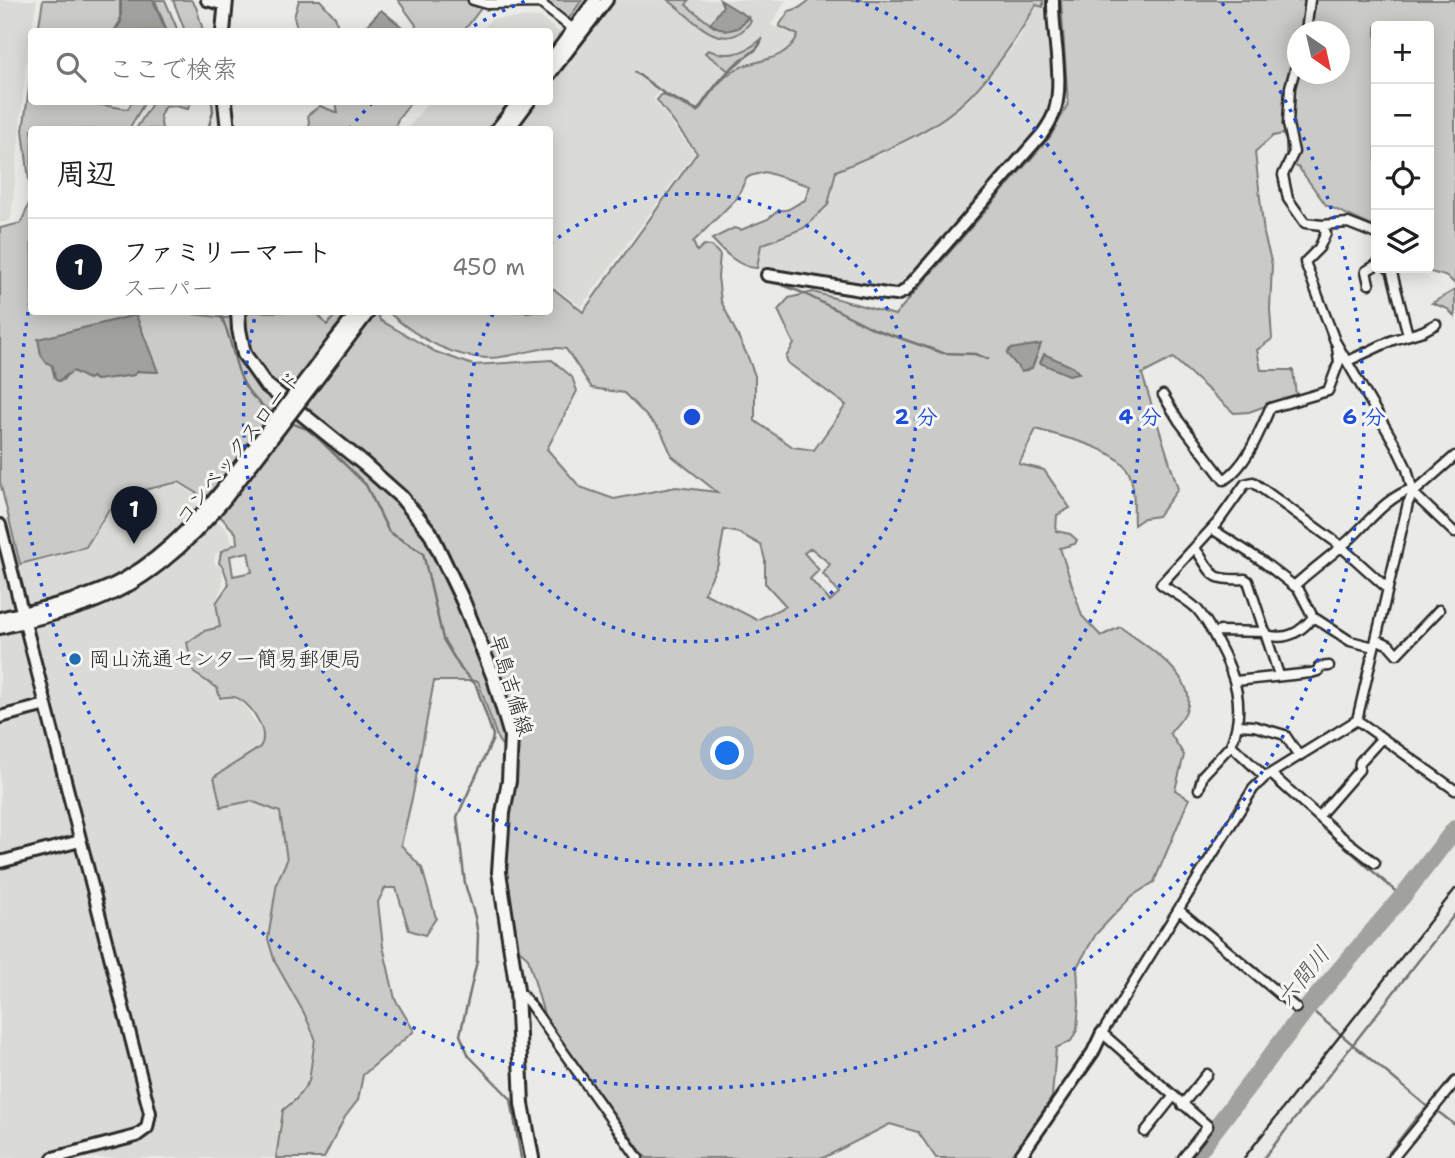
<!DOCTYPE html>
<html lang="ja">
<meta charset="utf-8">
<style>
body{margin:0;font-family:"Shantell Sans","Klee One",sans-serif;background:#f2f2f2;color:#202124}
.controls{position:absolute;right:21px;top:21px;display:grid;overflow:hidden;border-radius:7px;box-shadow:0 4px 18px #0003}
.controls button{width:63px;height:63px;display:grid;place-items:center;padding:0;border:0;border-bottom:2px solid #e0e0e0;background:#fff;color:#202124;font:35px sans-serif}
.compass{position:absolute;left:1287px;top:21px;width:63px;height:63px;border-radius:50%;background:#fff;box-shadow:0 4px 18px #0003;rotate:146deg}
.you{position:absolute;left:728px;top:754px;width:24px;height:24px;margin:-18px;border:5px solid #fff;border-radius:50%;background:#1a73e8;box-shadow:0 0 0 10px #1a73e833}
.badge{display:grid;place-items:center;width:46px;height:46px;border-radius:50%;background:#111827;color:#fff;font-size:23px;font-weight:700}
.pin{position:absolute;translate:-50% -58px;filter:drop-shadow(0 2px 4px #0008)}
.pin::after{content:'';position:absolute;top:37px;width:24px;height:21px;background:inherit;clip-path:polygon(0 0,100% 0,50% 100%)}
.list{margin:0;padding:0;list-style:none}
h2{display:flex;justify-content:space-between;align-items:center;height:91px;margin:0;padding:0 28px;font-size:30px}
h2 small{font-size:23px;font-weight:400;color:#757577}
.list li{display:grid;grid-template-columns:46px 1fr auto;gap:21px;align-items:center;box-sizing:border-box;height:98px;padding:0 28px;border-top:2px solid #e0e0e0}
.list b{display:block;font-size:26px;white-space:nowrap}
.list p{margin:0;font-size:23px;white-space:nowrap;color:#757577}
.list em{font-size:23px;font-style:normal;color:#757577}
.icon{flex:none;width:38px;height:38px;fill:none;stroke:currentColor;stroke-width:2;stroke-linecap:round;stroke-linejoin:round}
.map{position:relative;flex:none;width:1455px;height:1158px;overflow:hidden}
.search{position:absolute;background:#fff;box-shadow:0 4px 18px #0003;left:28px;top:28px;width:525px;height:77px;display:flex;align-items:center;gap:18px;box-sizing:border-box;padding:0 24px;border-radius:7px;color:#757577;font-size:26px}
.panel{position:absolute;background:#fff;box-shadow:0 4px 18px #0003;left:28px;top:126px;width:525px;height:189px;border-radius:7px}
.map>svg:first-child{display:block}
.built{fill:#dadad6}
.green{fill:#cacac7;stroke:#7a7a79;stroke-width:2;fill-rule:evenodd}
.water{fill:#a1a19e;stroke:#727270;stroke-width:2}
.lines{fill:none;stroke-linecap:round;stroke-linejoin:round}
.stream{stroke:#727270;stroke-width:2.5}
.river{stroke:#a1a19e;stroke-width:18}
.minor-casing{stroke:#2b2b2b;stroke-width:13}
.tertiary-casing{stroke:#2b2b2b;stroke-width:16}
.secondary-casing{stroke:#2b2b2b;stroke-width:18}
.minor{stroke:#f6f6f2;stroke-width:8}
.tertiary{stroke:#f6f6f2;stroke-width:10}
.secondary{stroke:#f6f6f2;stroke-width:12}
.rail{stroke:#2b2b2b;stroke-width:2.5}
.tertiary-bridge-casing{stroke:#2b2b2b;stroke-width:16;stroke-linecap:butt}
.tertiary-bridge{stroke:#f6f6f2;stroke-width:10}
.ring{fill:none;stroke:#1d4ed8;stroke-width:3.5;stroke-dasharray:3.5 7}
.poi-dot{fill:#1f6fb2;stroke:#f6f6f2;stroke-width:2.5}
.labels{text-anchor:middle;stroke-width:6;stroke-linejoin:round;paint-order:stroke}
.street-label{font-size:21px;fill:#2b2b2b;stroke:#f6f6f2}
.poi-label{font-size:21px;fill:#2b2b2b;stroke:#f6f6f2;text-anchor:start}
.water-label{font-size:23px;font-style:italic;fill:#545453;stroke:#f6f6f2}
.centre{fill:#1d4ed8;stroke:#f6f6f2;stroke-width:3.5}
.ring-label{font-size:21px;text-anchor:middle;font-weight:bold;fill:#1d4ed8;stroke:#f6f6f2;stroke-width:6;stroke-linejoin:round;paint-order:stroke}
</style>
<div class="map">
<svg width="1455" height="1158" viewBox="0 0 1455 1158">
<rect width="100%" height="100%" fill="#eaeae6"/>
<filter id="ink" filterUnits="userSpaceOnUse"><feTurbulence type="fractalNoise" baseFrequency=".0143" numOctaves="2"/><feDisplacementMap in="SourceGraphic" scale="14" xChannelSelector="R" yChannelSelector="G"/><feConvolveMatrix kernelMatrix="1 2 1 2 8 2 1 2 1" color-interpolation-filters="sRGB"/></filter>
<g filter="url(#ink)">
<!-- built -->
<path class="built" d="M0 0H37L27 54 11 220 0 223Z
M583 0H786L771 25 797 36 792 46 763 60 729 71 711 89 699 108 659 91 653 99 694 153 581 307 550 283V130H407L428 102H550V32L481 31 491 19 540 17 559 32Z
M1045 0H1058L1065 104 1048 136 902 301 774 282 758 268 762 246 805 229 829 206 838 171 881 154 927 131 969 100 1017 42 1036 6 1045 9Z
M179 484 196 495 192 501 226 529 233 544 215 554 214 563 222 568 223 584 215 603 219 627 204 630 185 643 193 674 217 690 218 700 233 698 242 702 260 729 262 737 259 747 213 777 220 807 251 802 280 812 286 860 276 881 268 939 274 962 303 1014 313 1038 308 1080 295 1097 281 1109 275 1158H0V558L3 570 87 548 109 512 130 502 127 495Z"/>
<!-- green -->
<path class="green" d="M43 0H120V21L114 31H38Z
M155 0H165L178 31H167Z
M173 0H191L196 7 203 30 206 31H185Z
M299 0H320L335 17 339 31H298L294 17Z
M398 0H536L482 7 463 32 414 31 416 25Z
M539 0H582L567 21Z
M668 0H689L686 5 714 27 744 23 748 17 751 21C724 60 692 17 668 0Z
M810 0H1043V7L1036 5C1017 38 996 70 969 97 933 133 881 152 836 171L828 205 804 228 761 245 757 268C739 268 723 251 712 239L734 228 741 230 768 219 779 210C790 212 795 204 805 200L810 186 765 172 750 176 746 179 737 198 693 242 697 251 704 245 712 246 720 255 718 277 721 301 747 355 755 376V421L793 447 814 450 846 405 788 363 786 357 794 344 778 310 789 298 813 292 895 315 1050 137 1068 104 1061 0H1455V284C1443 270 1435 277 1423 268H1429V26H1376V228L1326 205 1299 168 1286 161V141L1283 134 1273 136 1255 152 1264 234 1272 265 1270 309 1272 339 1257 350 1261 370H1293L1296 395 1249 412 1234 413 1173 358 1142 374 1178 489 1158 516 1144 518 1134 525C1133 509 1136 486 1128 471 1116 447 1060 437 1036 429L1019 464 1044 470 1070 508 1057 515 1056 531 1070 534 1077 540 1075 544 1060 548 1082 616 1101 636 1120 627C1142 643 1201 678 1186 711 1183 719 1175 726 1170 733L1184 755 1175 790 1189 799 1154 882 1132 896 1096 934 1077 967 1079 1003 1077 1030 1071 1041 1056 1048 1052 1097 1013 1158H936L918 1132 890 1124 823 1158H646L545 1018 528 958 515 946 508 905 505 868 506 814 514 760 498 740 478 681H434L413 794 401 845 422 868 436 918 425 935 409 930 396 888H385L378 902 383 946 395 999 414 1031 363 1075 358 1100 345 1117 324 1158H276L283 1110 296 1099 309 1081 315 1038 304 1013 275 962 268 939 277 882 287 860 280 812 251 801 221 807 214 777C221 772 257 750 260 747 270 733 252 707 241 700 234 695 227 697 220 698L217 688 194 673 187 643 204 631 220 627 216 603 229 584 223 567 219 563 221 552 237 543 236 533 200 495 179 482 126 494 128 501 108 511 86 547 20 564 0 482V228L21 223 31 199 32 312H193V314L226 318 248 315V312H316L327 325 338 312H377L380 320 436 352 473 365 552 360 572 377 577 391 547 449 580 487 614 499 676 487 717 492 672 456 661 431 624 393 592 388 566 349C547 345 526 353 507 356 462 365 420 340 388 312H550V286L583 312 697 153 657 100 662 94 698 112C707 98 716 84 729 74 749 57 784 66 798 35L779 26 789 11 799 8ZM1298 32H1340V74H1298ZM136 315 157 372 136 371 134 375 96 380C89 374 81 377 73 371L69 372 63 380 59 381 55 379 51 363 83 329ZM724 530 739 533 761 545 765 560V583L786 606 757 620 704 593 718 564ZM811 548 830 564 823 574 839 593 830 601 810 579 819 570 804 553ZM248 552 252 572 233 576 230 556Z
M760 40 758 47 729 71 705 53 708 50C728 58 744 54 760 40Z
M31 75 32 102H92L95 104 128 109 132 102H145L129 129 32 130 31 197 23 130Z
M153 102H191L188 109 175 106 164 107 160 116 162 129H136Z
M336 102H411L397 121 395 129H310L308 115 320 106 338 113Z
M1455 290V317L1448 309 1432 303Z"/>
<!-- water -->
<path class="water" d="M121 0H153L166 31H115L121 22Z
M720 0 748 17 738 28 726 31 710 24 723 6Z
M381 10 407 31 366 30V26Z
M136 315 158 372 137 371 134 375 96 380 92 377 88 379 73 371 58 381 55 379 53 366 46 362 41 355 38 339Z
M1041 344 1032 368 1022 372 1007 354 1010 349Z
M1044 354 1073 367 1079 373 1069 375 1040 363Z"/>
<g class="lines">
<!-- stream -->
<path class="stream" d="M635 72 665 94 698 110C709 93 722 76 738 62 747 55 759 51 762 39
M208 130 213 111 212 102
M775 282 803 293 874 329 943 353 975 354 988 359
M219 312C241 353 227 386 276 415
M288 422 307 429 319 439 366 485 389 532 423 553 443 639 461 669 476 685 493 735 492 741 457 817 465 884 475 917 478 935 477 961 460 1035 469 1056 511 1099 521 1158
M1449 521 1455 526
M1272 782 1402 897
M1308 1007 1429 1108
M1436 1110 1455 1125
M1264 1158 1455 914
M1385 1158 1417 1117 1432 1103 1455 1075"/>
<!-- river -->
<path class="river" d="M1193 1158 1308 1007 1402 897 1455 829"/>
<!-- minor casing -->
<g class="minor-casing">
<path id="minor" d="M473 0 487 4 540 3 573 29
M1306 32 1310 0
M1298 59 1290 87 1288 124 1294 152 1283 175 1288 199 1305 223 1322 225 1326 233 1319 248 1305 262 1335 341 1395 444 1407 469 1413 493 1455 533
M1322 225 1348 223 1376 234
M1388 268 1391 269 1408 335
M1369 284 1366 271 1376 265
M1348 361 1393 340 1423 331 1436 324
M1163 395 1179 421 1224 480C1247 465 1259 433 1270 408L1328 391 1339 362 1337 347
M1212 529 1262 561 1294 586C1311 570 1331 556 1349 540 1369 522 1385 498 1412 489
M1195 548C1214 575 1209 581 1245 579L1248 581 1279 675
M1313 617 1350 641 1374 647
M1213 633 1220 631 1266 632
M1267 635C1287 641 1301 632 1313 617L1299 590 1294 586
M1376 639 1389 645 1397 654 1439 610
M1236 681 1311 673 1318 671 1319 667 1329 666
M1357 720 1455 790
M1238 725 1254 726 1285 735 1299 756
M1271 774 1339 835 1375 863
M1265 777 1231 745C1246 708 1236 676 1217 641 1212 631 1205 618 1197 609 1187 599 1172 592 1161 584L1218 522 1245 484 1253 482 1337 543 1387 588
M1199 789 1203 775 1231 745
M1319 816 1359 770 1360 762 1382 738
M1179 910 1296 1008
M517 990 529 1003 638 1158
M1182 1105 1207 1074
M1145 1132 1173 1097
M1183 1158 1208 1126 1102 1033 1253 789 1265 777 1357 720 1408 503 1413 493 1455 456
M1393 1158 1455 1082"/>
</g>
<!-- tertiary casing -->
<g class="tertiary-casing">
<path id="tertiary" d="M207 0 225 5
M550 60 595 0
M550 74 607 0
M496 130 518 102
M508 130 529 102
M767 275 886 294 896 295 905 291 1042 134C1047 127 1053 119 1055 110 1064 79 1052 33 1053 0
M335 340 357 312
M343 346 369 312
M0 525 150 1113 147 1128 136 1136 53 1158
M0 618C37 609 75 602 110 586 155 565 189 529 220 492
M0 628C28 621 56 615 83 606 143 586 188 545 227 497
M0 717 46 705
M0 862 80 841
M1019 1158 1093 1052 1102 1033"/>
</g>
<!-- secondary casing -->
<g class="secondary-casing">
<path id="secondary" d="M223 32 226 0
M225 102 228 130
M238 312 239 329 244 354 265 384 364 464 401 497 430 532 463 601 494 678 511 736 509 781 503 813 499 872 517 990 522 1104 532 1158"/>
</g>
<!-- minor -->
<use href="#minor" class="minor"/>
<!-- tertiary -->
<use href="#tertiary" class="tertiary"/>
<!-- secondary -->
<use href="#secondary" class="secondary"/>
<!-- rail -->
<path class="rail" d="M1244 1158 1455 889"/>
<!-- tertiary-bridge casing -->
<g class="tertiary-bridge-casing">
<path id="tertiary-bridge" d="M220 492 335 340
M227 497 343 346"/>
</g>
<!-- tertiary-bridge -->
<use href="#tertiary-bridge" class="tertiary-bridge"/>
</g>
</g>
<!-- distance rings -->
<g class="ring">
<path d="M550 244A224 224 0 1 1 494 312"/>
<path d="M349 129A448 448 0 0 1 372 103M465 31A448 448 0 0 1 528 0M856 0A448 448 0 1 1 256 312"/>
<path d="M1222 3A672 672 0 1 1 31 295"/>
</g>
<!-- markers -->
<circle class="poi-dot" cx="75" cy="659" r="7"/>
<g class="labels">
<!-- street labels -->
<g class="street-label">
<text transform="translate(238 448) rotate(-52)" y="7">コンベックスロード</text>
<text transform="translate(511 685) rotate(73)" y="7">早島吉備線</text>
</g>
<!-- poi labels -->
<g class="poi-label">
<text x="89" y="666">岡山流通センター簡易郵便局</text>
</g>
<!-- water labels -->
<g class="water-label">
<text transform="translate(1303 976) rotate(-51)" y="8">六間川</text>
</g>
</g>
<circle cx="692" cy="417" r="10" class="centre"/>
<g class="ring-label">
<text x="916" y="424">2 分</text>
<text x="1140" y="424">4 分</text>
<text x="1364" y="424">6 分</text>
</g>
</svg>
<div class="controls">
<button>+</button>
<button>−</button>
<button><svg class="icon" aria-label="locate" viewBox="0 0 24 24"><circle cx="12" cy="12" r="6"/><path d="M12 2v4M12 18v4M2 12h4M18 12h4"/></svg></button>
<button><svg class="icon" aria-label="layers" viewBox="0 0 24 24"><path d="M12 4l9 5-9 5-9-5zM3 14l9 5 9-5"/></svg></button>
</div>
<svg class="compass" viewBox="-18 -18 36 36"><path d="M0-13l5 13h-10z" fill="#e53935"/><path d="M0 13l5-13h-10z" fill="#757577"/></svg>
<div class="you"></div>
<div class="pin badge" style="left:134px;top:544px">1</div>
<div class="search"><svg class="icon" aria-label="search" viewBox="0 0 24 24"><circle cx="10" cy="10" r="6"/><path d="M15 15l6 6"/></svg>ここで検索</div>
<section class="panel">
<h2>周辺<small></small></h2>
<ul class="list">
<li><span class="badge">1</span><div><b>ファミリーマート</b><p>スーパー</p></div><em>450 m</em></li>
</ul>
</section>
</div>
